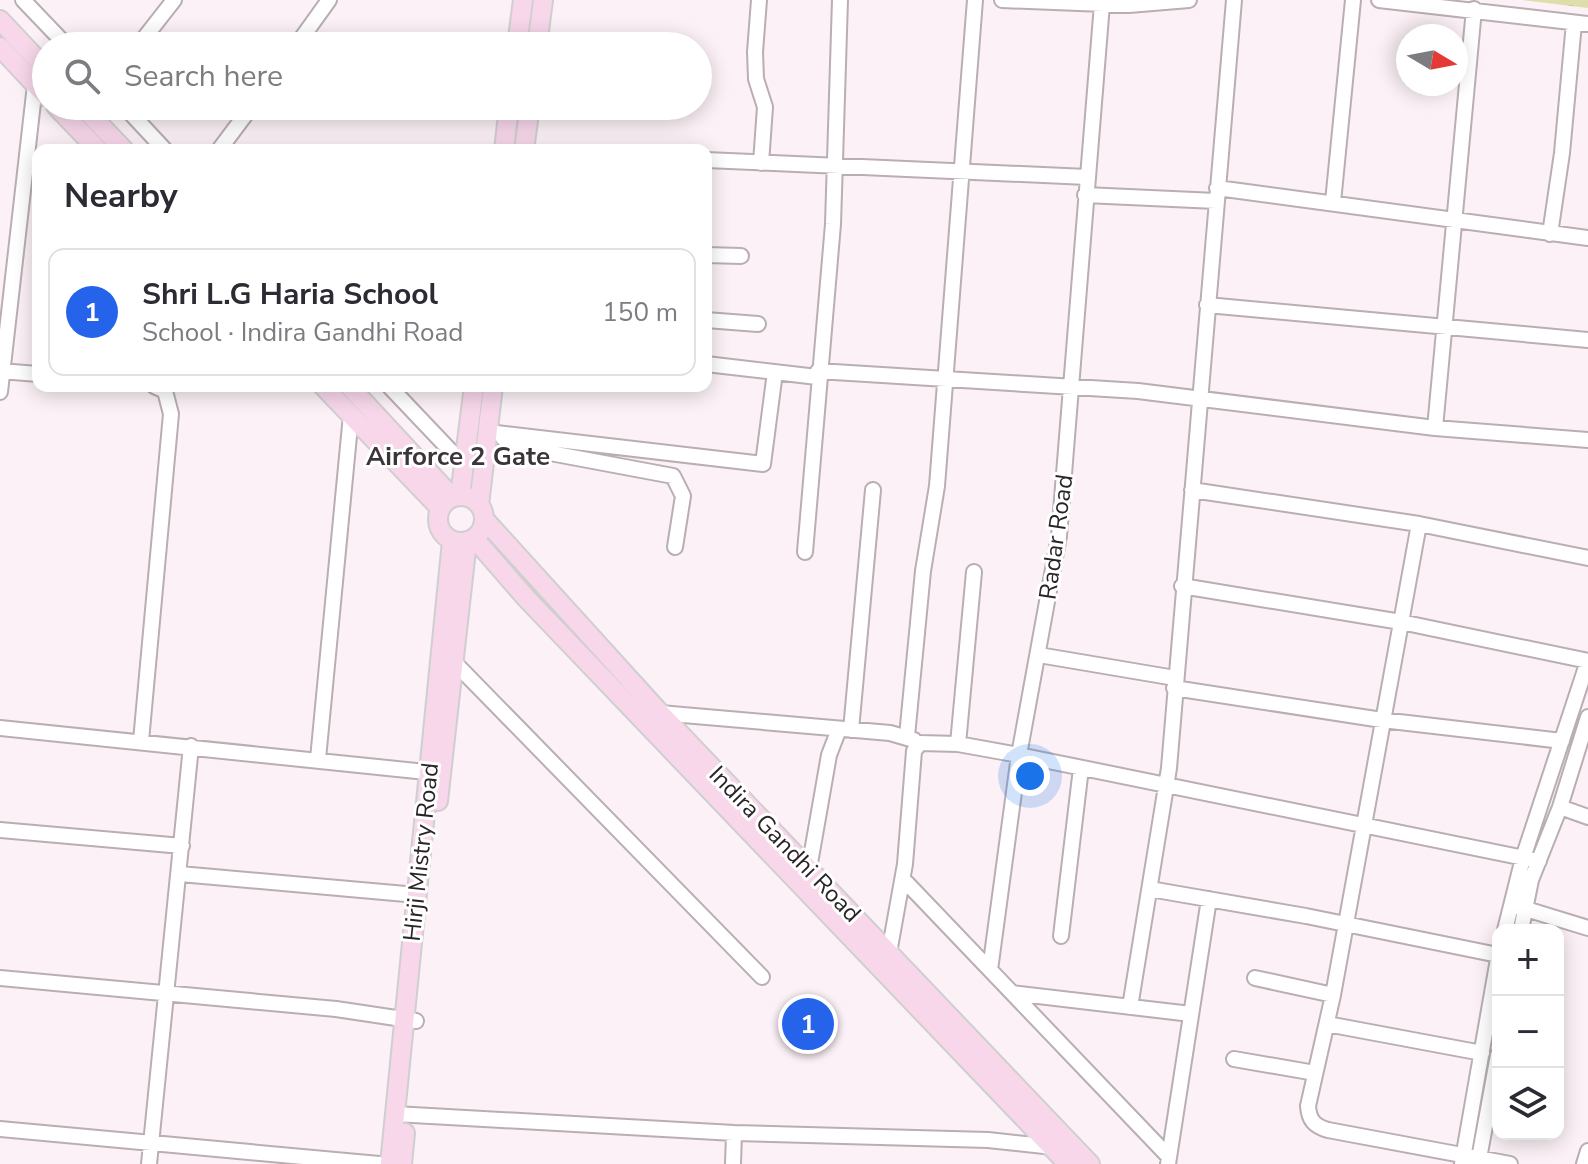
<!DOCTYPE html>
<meta charset="utf-8">
<style>
body{margin:0;font-family:"Nunito Sans",sans-serif;background:#f2f2f3;color:#2b2b33}
.controls{position:absolute;right:24px;bottom:24px;display:grid;overflow:hidden;border-radius:16px;box-shadow:0 4px 20px #0003}
.controls button{width:72px;height:72px;display:grid;place-items:center;padding:0;border:0;border-bottom:2px solid #e1e1e2;background:#fff;color:#2b2b33;font:40px sans-serif}
.compass{position:absolute;left:1396px;top:24px;width:72px;height:72px;border-radius:50%;background:#fff;box-shadow:0 4px 20px #0003;rotate:100deg}
.you{position:absolute;left:1030px;top:776px;width:28px;height:28px;margin:-20px;border:6px solid #fff;border-radius:50%;background:#1a73e8;box-shadow:0 0 0 12px #1a73e833}
.badge{display:grid;place-items:center;width:52px;height:52px;border-radius:50%;background:#2563eb;color:#fff;font-size:26px;font-weight:700}
.pin{position:absolute;translate:-50% -50%;border:4px solid #fff;box-shadow:0 2px 8px #0006}
.list{margin:0;padding:0;list-style:none}
h2{display:flex;justify-content:space-between;align-items:center;height:104px;margin:0;padding:0 32px;font-size:34px}
h2 small{font-size:26px;font-weight:400;color:#7c7c81}
.list li{display:grid;grid-template-columns:52px 1fr auto;gap:24px;align-items:center;box-sizing:border-box;height:128px;margin:0 16px 16px;padding:0 16px;border:2px solid #e1e1e2;border-radius:16px}
.list b{display:block;font-size:30px;white-space:nowrap}
.list p{margin:0;font-size:26px;white-space:nowrap;color:#7c7c81}
.list em{font-size:26px;font-style:normal;color:#7c7c81}
.icon{flex:none;width:44px;height:44px;fill:none;stroke:currentColor;stroke-width:2;stroke-linecap:round;stroke-linejoin:round}
.map{position:relative;flex:none;width:1588px;height:1164px;overflow:hidden}
.search{position:absolute;background:#fff;box-shadow:0 4px 20px #0003;left:32px;top:32px;width:680px;height:88px;display:flex;align-items:center;gap:20px;box-sizing:border-box;padding:0 28px;border-radius:44px;color:#7c7c81;font-size:30px}
.panel{position:absolute;background:#fff;box-shadow:0 4px 20px #0003;left:32px;top:144px;width:680px;height:248px;border-radius:16px}
.map>svg:first-child{display:block}
.park{fill:url(#park-crowns)}
.lines{fill:none;stroke-linecap:round;stroke-linejoin:round}
.minor-casing{stroke:#b8aeb3;stroke-width:18}
.major-casing{stroke:#d0cfcf;stroke-width:22}
.minor{stroke:#fff;stroke-width:14}
.major{stroke:#f8d7eb;stroke-width:18}
.labels{text-anchor:middle;stroke-width:6;stroke-linejoin:round;paint-order:stroke}
.street-label{font-size:24px;fill:#292527;stroke:#fff}
.neighbourhood-label{font-size:26px;font-weight:bold;fill:#3b3438;stroke:#fff}
</style>
<div class="map">
<svg width="1588" height="1164" viewBox="0 0 1588 1164">
<defs>
<pattern id="park-crowns" width="20" height="18" patternUnits="userSpaceOnUse" patternTransform="scale(2)"><rect width="20" height="18" fill="#dedeab"/><path d="M2 6a3 3 0 1 1 6 0M12 15a3 3 0 1 1 6 0" fill="none" stroke="#bebe93"/></pattern>
</defs>
<rect width="100%" height="100%" fill="#fbf1f6"/>
<!-- park -->
<path class="park" d="M1522 0H1588V8Z"/>
<g class="lines">
<!-- minor casing -->
<g class="minor-casing">
<path id="minor" d="M23 0 67 46
M759 0 755 52 756 79 765 107 761 163
M1002 0 1129 5 1189 0
M1379 0 1588 24
M138 46 174 0
M296 46 329 0
M124 106 165 150
M219 150 252 106
M706 160 1087 177
M1217 188 1588 238
M1085 195 1216 201
M1333 202 1353 0
M1550 234 1562 153 1574 23
M706 255 741 256
M1207 305 1588 340
M706 320 758 324
M706 364 817 377
M0 371 38 374
M818 371 1138 391 1435 428 1588 440
M389 386 464 465
M0 392 35 85
M1435 428 1474 9
M488 432 763 464 775 372
M503 438 529 449 673 476 683 496 675 547
M1192 490 1419 524 1588 558
M1419 524 1333 995 1308 1106C1309 1120 1314 1126 1328 1130L1510 1164
M805 552 833 224 840 0
M1182 586 1401 622 1588 661
M1039 655 1175 678
M453 661 762 977
M1174 688 1382 720 1562 741
M660 713 890 733 914 740
M0 728 436 773
M851 730 873 490
M907 736 923 571 937 486 975 0
M141 741 171 414 165 391 154 386
M958 744 974 572
M318 759 351 415
M1560 807 1588 817
M0 830 182 846
M809 869 829 755 839 729
M180 874 417 895
M903 879 1169 1157
M1150 889 1306 916 1498 955
M1516 906 1588 928
M1505 930 1523 858 1588 661
M1521 930 1531 880 1560 807 1588 717
M1061 936 1081 768
M889 953 905 864 914 751 920 743 958 744 1019 755 1059 536 1102 4
M990 970 1019 755 1539 861
M0 978 336 1009 416 1021
M1255 978 1333 995
M1012 993 1191 1014
M1130 1007 1169 768 1234 0
M1327 1024 1482 1053
M1234 1059 1315 1073
M395 1114 734 1133 988 1140 1053 1147
M0 1129 379 1164
M149 1164 191 746
M733 1164 734 1133
M1168 1164 1209 899
M1462 1164 1498 959
M1478 1164 1498 1055
M1584 1164 1588 1151"/>
</g>
<!-- major casing -->
<g class="major-casing">
<path id="major" d="M0 20 46 69
M517 46 523 0
M537 46 543 0
M0 47 46 96
M56 106 98 150
M82 106 124 150
M504 150 509 106
M524 150 530 106
M323 386 440 508
M349 386 452 497
M438 519a23 23 0 1 1 46 0a23 23 0 1 1-46 0Z
M460 496 474 386
M479 505 493 386
M484 519 660 713 1090 1164
M474 538 527 599 1068 1164
M438 801 467 541
M390 1164 452 541
M402 1164 405 1133"/>
</g>
<!-- minor -->
<use href="#minor" class="minor"/>
<!-- major -->
<use href="#major" class="major"/>
</g>
<g class="labels">
<!-- street labels -->
<g class="street-label">
<text transform="translate(1056 537) rotate(-82)" y="8">Radar Road</text>
<text transform="translate(785 844) rotate(46)" y="8">Indira Gandhi Road</text>
<text transform="translate(421 852) rotate(-84)" y="8">Hirji Mistry Road</text>
</g>
<!-- neighbourhood labels -->
<g class="neighbourhood-label">
<text x="458" y="465">Airforce 2 Gate</text>
</g>
</g>
</svg>
<div class="controls">
<button>+</button>
<button>−</button>
<button><svg class="icon" aria-label="layers" viewBox="0 0 24 24"><path d="M12 4l9 5-9 5-9-5zM3 14l9 5 9-5"/></svg></button>
</div>
<svg class="compass" viewBox="-18 -18 36 36"><path d="M0-13l5 13h-10z" fill="#e53935"/><path d="M0 13l5-13h-10z" fill="#7c7c81"/></svg>
<div class="you"></div>
<div class="pin badge" style="left:808px;top:1024px">1</div>
<div class="search"><svg class="icon" aria-label="search" viewBox="0 0 24 24"><circle cx="10" cy="10" r="6"/><path d="M15 15l6 6"/></svg>Search here</div>
<section class="panel">
<h2>Nearby<small></small></h2>
<ul class="list">
<li><span class="badge">1</span><div><b>Shri L.G Haria School</b><p>School · Indira Gandhi Road</p></div><em>150 m</em></li>
</ul>
</section>
</div>
